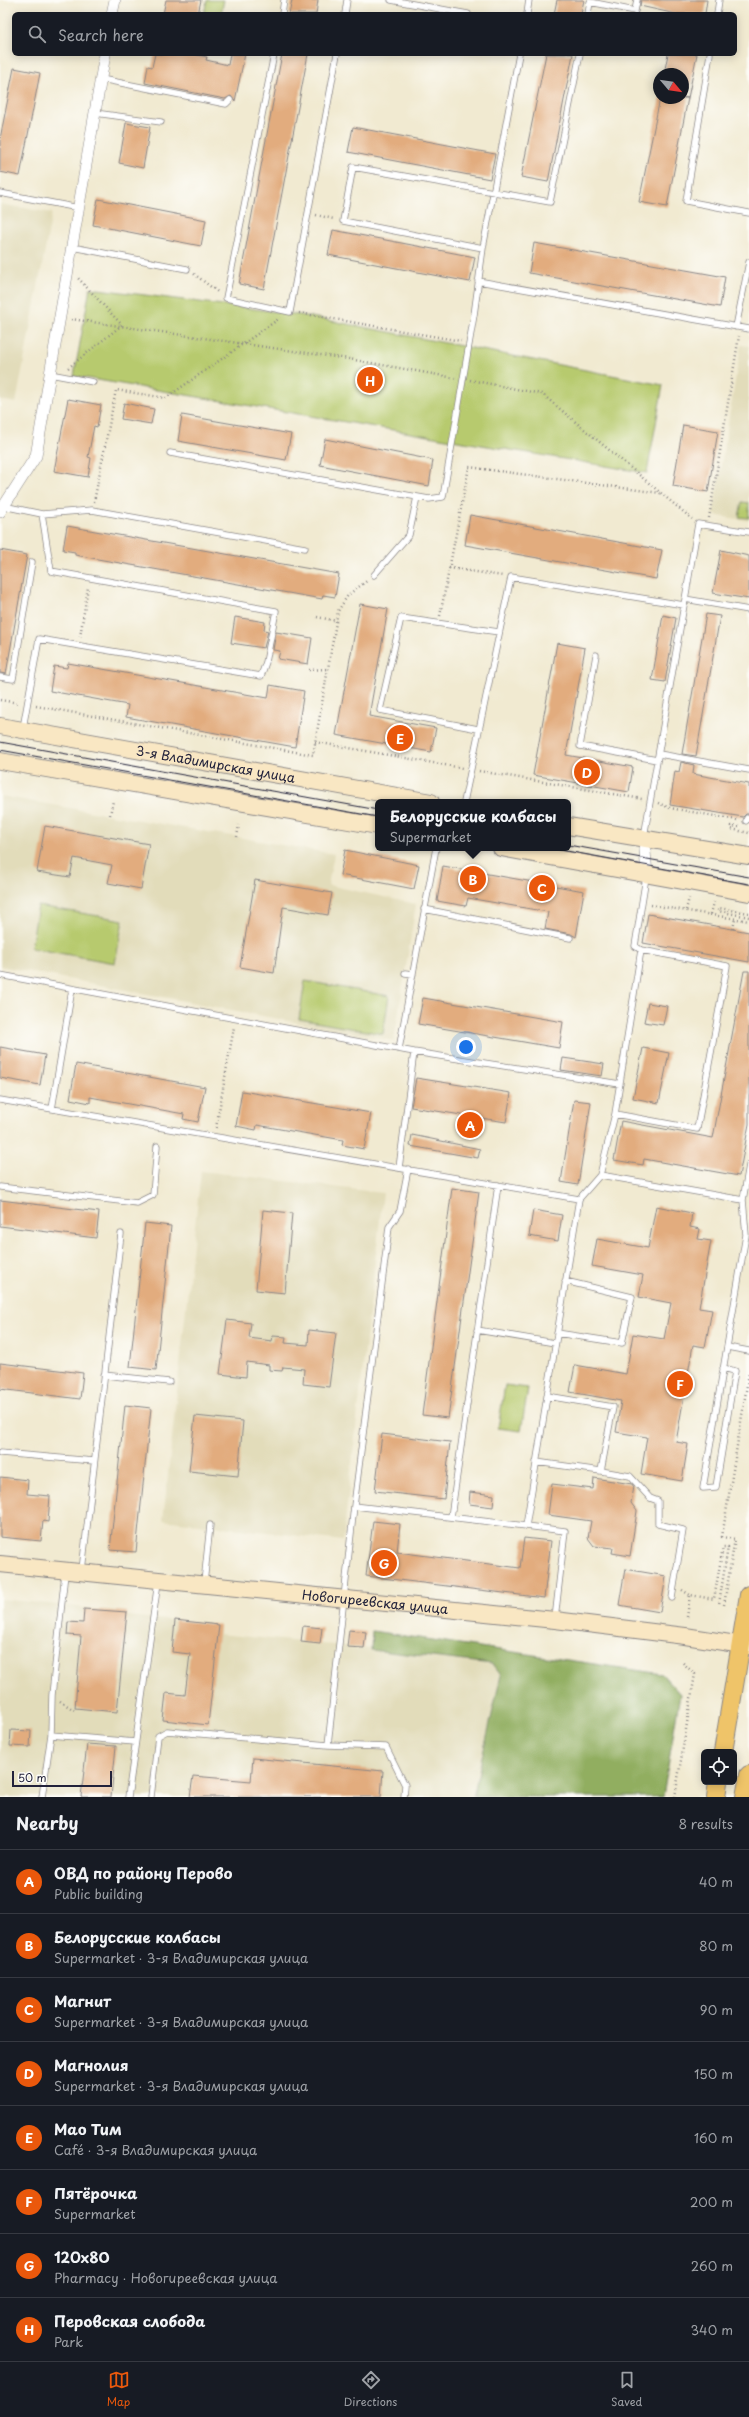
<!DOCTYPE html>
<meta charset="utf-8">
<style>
body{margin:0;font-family:"Playpen Sans",sans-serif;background:#20242c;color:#f1f3f6}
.controls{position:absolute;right:12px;bottom:12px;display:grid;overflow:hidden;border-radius:6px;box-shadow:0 2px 10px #0003}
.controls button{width:36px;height:36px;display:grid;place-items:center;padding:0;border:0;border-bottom:1px solid #363941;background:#171b24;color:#f1f3f6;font:20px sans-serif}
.compass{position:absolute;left:653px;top:68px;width:36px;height:36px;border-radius:50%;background:#171b24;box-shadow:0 2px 10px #0003;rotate:119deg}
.scale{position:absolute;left:12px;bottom:10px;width:100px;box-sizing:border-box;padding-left:4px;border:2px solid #22223b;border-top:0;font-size:11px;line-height:14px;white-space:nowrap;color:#22223b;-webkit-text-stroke:3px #fdfcf7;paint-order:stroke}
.you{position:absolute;left:466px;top:1047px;width:14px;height:14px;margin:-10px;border:3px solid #fff;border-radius:50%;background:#1a73e8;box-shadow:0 0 0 6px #1a73e833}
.badge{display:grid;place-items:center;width:26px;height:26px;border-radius:50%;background:#ea580c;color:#fff;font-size:13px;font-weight:700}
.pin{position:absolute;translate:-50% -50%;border:2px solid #fff;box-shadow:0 1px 4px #0006}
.popup{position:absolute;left:375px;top:799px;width:196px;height:52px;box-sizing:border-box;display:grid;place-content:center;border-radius:6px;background:#171b24;filter:drop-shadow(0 1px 3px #0005);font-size:13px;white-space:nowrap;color:#9ea1a6}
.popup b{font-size:15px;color:#f1f3f6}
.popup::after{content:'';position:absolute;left:50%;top:100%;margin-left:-8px;border:8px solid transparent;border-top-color:#171b24}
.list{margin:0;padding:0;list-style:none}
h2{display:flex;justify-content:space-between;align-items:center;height:52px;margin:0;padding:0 16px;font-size:17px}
h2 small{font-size:13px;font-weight:400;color:#9ea1a6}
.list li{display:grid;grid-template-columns:26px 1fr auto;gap:12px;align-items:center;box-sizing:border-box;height:64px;padding:0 16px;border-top:1px solid #363941}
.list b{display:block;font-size:15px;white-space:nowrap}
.list p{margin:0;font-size:13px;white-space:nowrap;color:#9ea1a6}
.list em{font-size:13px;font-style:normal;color:#9ea1a6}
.icon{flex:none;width:22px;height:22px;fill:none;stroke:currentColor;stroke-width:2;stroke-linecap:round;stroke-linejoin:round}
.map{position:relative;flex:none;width:749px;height:1797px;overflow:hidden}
.search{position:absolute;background:#171b24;box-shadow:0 2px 10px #0003;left:12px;right:12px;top:12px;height:44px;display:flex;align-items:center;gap:10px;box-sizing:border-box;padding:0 14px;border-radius:6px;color:#9ea1a6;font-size:15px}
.sheet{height:564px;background:#171b24}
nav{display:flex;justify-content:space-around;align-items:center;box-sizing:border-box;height:56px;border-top:1px solid #363941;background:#171b24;font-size:11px;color:#9ea1a6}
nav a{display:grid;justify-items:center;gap:2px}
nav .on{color:#ea580c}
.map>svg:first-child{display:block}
.built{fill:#e2dcba}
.green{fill:#b7ca6e;stroke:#6c7654}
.forest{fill:#91ae61;stroke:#5a684e}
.building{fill:#e2ac7e}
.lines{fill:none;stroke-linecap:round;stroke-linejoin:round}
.lane-casing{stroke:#8a8686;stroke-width:7}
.street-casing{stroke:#8a8686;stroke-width:12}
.secondary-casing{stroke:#8a8686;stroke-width:18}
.primary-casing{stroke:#8a8686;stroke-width:20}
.path{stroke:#8a8686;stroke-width:2.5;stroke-dasharray:1 3;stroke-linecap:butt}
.lane{stroke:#fff;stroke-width:5.5}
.street{stroke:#fff;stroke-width:11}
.secondary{stroke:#f9e7c3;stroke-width:16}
.primary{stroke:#efc469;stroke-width:18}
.tram{stroke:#22223b;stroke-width:1}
.labels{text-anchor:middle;stroke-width:3;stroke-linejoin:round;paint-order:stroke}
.street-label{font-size:13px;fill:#22223b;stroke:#fdfcf7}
</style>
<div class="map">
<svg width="749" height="1797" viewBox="0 0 749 1797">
<rect width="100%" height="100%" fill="#fdfcf7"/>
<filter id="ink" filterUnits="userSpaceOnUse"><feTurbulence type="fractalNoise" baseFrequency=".025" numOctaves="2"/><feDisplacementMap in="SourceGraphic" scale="8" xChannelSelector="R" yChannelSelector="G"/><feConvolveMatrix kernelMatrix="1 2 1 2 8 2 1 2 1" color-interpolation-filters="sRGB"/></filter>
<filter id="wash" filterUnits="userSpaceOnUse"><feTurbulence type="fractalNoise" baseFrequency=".012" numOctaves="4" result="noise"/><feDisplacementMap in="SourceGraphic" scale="16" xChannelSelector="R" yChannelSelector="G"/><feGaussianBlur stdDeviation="0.9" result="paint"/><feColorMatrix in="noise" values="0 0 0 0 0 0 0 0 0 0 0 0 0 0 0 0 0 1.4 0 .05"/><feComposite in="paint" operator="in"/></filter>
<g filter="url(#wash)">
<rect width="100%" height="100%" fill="#f1ead1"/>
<!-- built -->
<path class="built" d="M0 204 52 213 16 403 0 400Z
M741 345 749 346V521L713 515Z
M0 796 334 854 328 885 416 904 394 1041 0 966Z
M201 1171 383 1193 343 1541 163 1520Z
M0 1599 127 1612V1616L219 1625V1634L364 1648 647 1681 627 1797H0Z"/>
<!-- green -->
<path class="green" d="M207 0H224L221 14H204Z
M90 288 301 315 663 385 647 473 74 376Z
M742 502 749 503V518L739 517Z
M38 906 123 920 115 963 31 948Z
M305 981 389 996 383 1034 299 1019Z
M505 1385 528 1388 521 1431 498 1428Z"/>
<!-- forest -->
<path class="forest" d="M372 1631 662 1674 680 1694 663 1797H473L501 1675 492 1664 371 1650Z"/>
<g id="blocks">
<!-- building -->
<path class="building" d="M166 0H201L198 14H163Z
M292 0H318L316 14H289Z
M557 0H584L581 14H554Z
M641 0H707L705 14H676L640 6Z
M155 54H193L207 57 206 60 228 65 230 54H245L235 101 231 96 225 99 145 83 148 66 152 67Z
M282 54H308L264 289 239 284Z
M546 54H573L548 182 521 177Z
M668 54H697L688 98 683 97V74H664Z
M14 68 40 73 20 176 0 172V139Z
M660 98H688L667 207 639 202Z
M126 123 150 127 143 168 119 163Z
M353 127 495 154 490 179 348 152Z
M98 199 206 220 201 246 93 225Z
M333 230 475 257 470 282 328 255Z
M534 243 725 277 720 307 529 273Z
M68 399 101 405 97 427 94 426 88 457 91 458 88 477 54 471Z
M124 403 154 409 151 424 121 419Z
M182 415 291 434 286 460 178 441Z
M683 425 718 431 708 492 673 486Z
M325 439 433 460 429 486 320 465Z
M470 515 662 550 656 579 465 545Z
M67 526 339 574 335 597 323 595 322 599 75 555V552L63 550Z
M0 550 27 555 6 674 0 673Z
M721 550 749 556V599L713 593Z
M360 604 388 609 369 716 436 728 431 752 336 735Z
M706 614 720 616 696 756 682 754Z
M663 615 676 618 665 682 652 680Z
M235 617 265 622 264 630 268 631 264 648 231 643Z
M276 632 312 638 308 664 278 659 280 651 273 650Z
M557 643 585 648 566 755 633 767 629 792 533 775Z
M68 663 268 698 270 685 304 691 295 747 126 717 128 705 50 691 54 666 67 668Z
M681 762 694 765 693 774 749 784V814H746L743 817 670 805 675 771 679 772Z
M45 826 149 844 141 889 108 883 112 865 74 858 70 877 37 872Z
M345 850 419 865 414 889 340 875Z
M443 866 584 891 576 937 571 934 545 929 548 912 468 898 466 906 437 901Z
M255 880 332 893 328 915 283 907 274 973 240 967Z
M648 914 749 932V962L643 943Z
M744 971H749V1124L739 1176 644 1159 643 1165 614 1160 621 1121 713 1138Z
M423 998 563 1022 559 1048 418 1024Z
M648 1003 667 1006 663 1025 644 1022Z
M0 1047 45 1055 40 1085 0 1078Z
M643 1048 669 1053 659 1103 633 1098Z
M563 1058 604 1064 602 1076 561 1070Z
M76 1064 205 1087 198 1122 183 1119 184 1114 90 1097V1103L70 1099Z
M416 1078 511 1093 506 1122 411 1107Z
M242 1091 371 1113 364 1149 342 1145 343 1140 257 1125 256 1130 236 1126Z
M574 1100 591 1102 578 1185 561 1182Z
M412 1135 480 1149 478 1158 410 1146Z
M452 1188 479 1192 448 1418 422 1415Z
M0 1200 99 1212 96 1238 0 1226Z
M656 1206 692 1213 690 1227 700 1229 698 1239 711 1241 699 1308 712 1310 705 1347 693 1345 676 1442 688 1444 682 1481 641 1474 647 1437 616 1432 621 1401 570 1392 575 1365 626 1374 633 1334 664 1339 671 1303 639 1297 643 1275 592 1266 597 1239 648 1248Z
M263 1210 292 1213 285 1293 256 1290Z
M533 1210 562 1215 558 1241 529 1236Z
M145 1223 171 1226 156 1370 130 1367Z
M227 1320 251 1323 249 1338 272 1341 273 1336 286 1337 285 1343 308 1345 309 1330 336 1333 329 1387 303 1384 304 1369 283 1367 282 1371 269 1370V1365L247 1362 246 1377 220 1374Z
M0 1363 83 1373 80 1399 0 1389Z
M125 1405 151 1408 136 1552 110 1550Z
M195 1416 243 1421 238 1476 189 1471Z
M382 1434 450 1442 444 1499 375 1491Z
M0 1477 28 1480 27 1494 50 1496 48 1522 43 1521 41 1541 0 1537Z
M594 1478 632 1484 634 1487 631 1503 637 1511 630 1556 612 1553 613 1548 594 1546 588 1538 591 1521 548 1515 552 1484 593 1489Z
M470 1492 494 1495 493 1507 469 1504Z
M373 1521 400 1524 397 1552 520 1568 524 1538 551 1541 544 1598 366 1576Z
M625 1569 666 1576 660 1612 619 1605Z
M84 1609 127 1612 117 1712 75 1708 81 1636 67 1635 68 1622 83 1623Z
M175 1620 219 1625 208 1725 163 1720 166 1693 185 1695 190 1654 172 1652Z
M303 1626 322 1628 320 1644 301 1642Z
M349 1630 366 1632 364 1648 347 1647Z
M11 1730 31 1731 30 1747 10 1746Z
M87 1744 116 1746 111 1797H81Z
M253 1758 383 1771 381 1797H190L193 1776 251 1781Z"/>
</g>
</g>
<g filter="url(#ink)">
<use href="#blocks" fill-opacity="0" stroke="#8a8686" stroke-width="1"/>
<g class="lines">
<!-- lane casing -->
<g class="lane-casing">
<path id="lane" d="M391 0 468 14
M282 14 284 0
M345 14 347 0
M527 14 529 0
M588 14 590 2 635 11 637 0
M717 14 719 0
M274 54 226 298 290 312 337 54
M710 54 686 201 749 213
M101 79 226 104 230 100
M95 113 161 122
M0 193 79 208
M72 247 187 269
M483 248 343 221 353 167 550 202 580 54
M478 281 749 329
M736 327 749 262
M50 374 93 382
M170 453 429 499 443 497 474 315 483 248 519 54
M3 506 42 514 51 571 276 611 266 662 261 676 39 639 23 728
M42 514 92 510 305 548
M374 575 409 535 417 497
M685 599 749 610
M596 655 580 746 657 760
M0 677 13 679 32 562
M478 729 380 710 401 618 499 632
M659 754 749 770
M464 802 511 577 684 605
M746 821 747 818
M644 837 698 524 749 532
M424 909 570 938
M405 973 413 974
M0 975 414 1052 399 1168
M399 1049 436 848
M414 1052 620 1084
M0 1100 579 1199 526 1526 354 1506
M52 1109 72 989
M615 1114 697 1129 727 966 641 950 635 946 646 877
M600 1175 743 1200 749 1165
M0 1187 137 1203 153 1195 157 1146
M579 1199 600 1175 615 1114 641 950
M477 1330 555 1343
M557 1333 622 1343 632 1297 565 1281
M727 1347 749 1351
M723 1368 735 1371 716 1487 703 1488 746 1235 743 1200
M104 1375 169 1382
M0 1453 94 1461
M536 1462 601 1471 613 1407 547 1396
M601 1471 630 1476 650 1498 658 1501V1524L683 1530 672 1598
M451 1517 498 1185
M526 1526 565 1531 555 1619
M82 1570 121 1234
M204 1583 210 1525
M51 1735 135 1742
M328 1745 354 1506 389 1227 400 1211 408 1169
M42 1797 51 1735 52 1695 65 1573
M128 1797 158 1582
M151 1797 158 1736 167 1731 328 1745 386 1747 405 1785 404 1797"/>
</g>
<!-- street casing -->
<g class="street-casing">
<path id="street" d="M112 14 115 0
M0 512 36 456 105 54
M644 840 647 874"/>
</g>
<!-- secondary casing -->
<g class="secondary-casing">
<g id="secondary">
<path id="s1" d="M0 726 431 802"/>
<path d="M0 761 378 826"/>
<path d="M568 826 749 856"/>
<path d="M501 848 749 893"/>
<path id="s2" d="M0 1564 555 1620 685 1636 749 1646"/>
</g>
</g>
<!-- primary casing -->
<g class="primary-casing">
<path id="primary" d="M723 1752 749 1595
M716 1797 718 1782
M745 1797 749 1775"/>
</g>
<!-- path -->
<path class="path" d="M316 215 334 219
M194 274 219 293
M299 313 461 341
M71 319 349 359 455 378
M68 368 122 325 78 278
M470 380 542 394 692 519
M94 502 116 390 166 398 280 318
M709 518 739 336
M449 568 503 576
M440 616 469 467 660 493
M317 617 337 621
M80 637 88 587
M309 670 328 669
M0 700 19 703
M36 706 313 755 338 611 348 595 368 580
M315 742 462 768
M479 771 642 799
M658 803 670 808 737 820
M110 815 113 801
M739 827 731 826V829L749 833
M237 837 239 825
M651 905 749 921
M686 910 689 898
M749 913 719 908 718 911 749 917
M711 914 714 902
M733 929 735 919
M216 1128 234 1027
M682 1590 690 1595
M724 1605 735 1539 722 1537 749 1373
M687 1617 690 1595 714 1599 723 1547H728L719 1604
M60 1701 74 1710
M675 1797 695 1674 682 1662"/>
<!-- lane -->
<use href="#lane" class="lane"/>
<!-- street -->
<use href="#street" class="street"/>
<!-- secondary -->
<use href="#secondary" class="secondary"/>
<!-- primary -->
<use href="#primary" class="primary"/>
<!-- tram -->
<path class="tram" d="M0 742 378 810
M0 750 378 817
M568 845 749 877
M550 848 749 884"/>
</g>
</g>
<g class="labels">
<!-- street labels -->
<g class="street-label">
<text dy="5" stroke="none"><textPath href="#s1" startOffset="219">3-я Владимирская улица</textPath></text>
<text dy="5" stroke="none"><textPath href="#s2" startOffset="377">Новогиреевская улица</textPath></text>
</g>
</g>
</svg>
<div class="controls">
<button><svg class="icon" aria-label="locate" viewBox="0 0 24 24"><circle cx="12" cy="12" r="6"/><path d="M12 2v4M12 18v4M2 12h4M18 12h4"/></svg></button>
</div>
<svg class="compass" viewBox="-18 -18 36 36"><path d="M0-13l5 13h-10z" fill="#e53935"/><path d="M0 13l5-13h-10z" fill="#9ea1a6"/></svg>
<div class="scale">50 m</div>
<div class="you"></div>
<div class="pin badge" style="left:470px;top:1125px">A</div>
<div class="pin badge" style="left:473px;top:879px">B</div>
<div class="popup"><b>Белорусские колбасы</b>Supermarket</div>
<div class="pin badge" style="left:542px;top:888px">C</div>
<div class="pin badge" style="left:587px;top:772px">D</div>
<div class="pin badge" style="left:400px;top:738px">E</div>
<div class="pin badge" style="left:680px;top:1384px">F</div>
<div class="pin badge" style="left:384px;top:1563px">G</div>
<div class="pin badge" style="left:370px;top:380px">H</div>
<div class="search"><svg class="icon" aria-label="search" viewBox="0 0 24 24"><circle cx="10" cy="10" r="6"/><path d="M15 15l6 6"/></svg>Search here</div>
</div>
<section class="sheet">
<h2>Nearby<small>8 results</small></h2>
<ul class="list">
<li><span class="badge">A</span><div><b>ОВД по району Перово</b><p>Public building</p></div><em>40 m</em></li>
<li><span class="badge">B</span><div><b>Белорусские колбасы</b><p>Supermarket · 3-я Владимирская улица</p></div><em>80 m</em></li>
<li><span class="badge">C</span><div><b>Магнит</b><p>Supermarket · 3-я Владимирская улица</p></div><em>90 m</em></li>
<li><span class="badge">D</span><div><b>Магнолия</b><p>Supermarket · 3-я Владимирская улица</p></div><em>150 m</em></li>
<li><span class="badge">E</span><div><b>Мао Тим</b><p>Café · 3-я Владимирская улица</p></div><em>160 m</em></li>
<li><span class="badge">F</span><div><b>Пятёрочка</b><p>Supermarket</p></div><em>200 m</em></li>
<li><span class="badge">G</span><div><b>120x80</b><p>Pharmacy · Новогиреевская улица</p></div><em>260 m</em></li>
<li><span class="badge">H</span><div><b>Перовская слобода</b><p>Park</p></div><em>340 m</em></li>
</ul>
</section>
<nav>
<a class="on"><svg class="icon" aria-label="map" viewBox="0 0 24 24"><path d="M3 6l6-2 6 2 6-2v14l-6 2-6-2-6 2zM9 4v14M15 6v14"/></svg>Map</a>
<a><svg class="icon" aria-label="directions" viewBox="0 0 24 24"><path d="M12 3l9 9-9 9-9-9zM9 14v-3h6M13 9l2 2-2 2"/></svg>Directions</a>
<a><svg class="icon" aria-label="saved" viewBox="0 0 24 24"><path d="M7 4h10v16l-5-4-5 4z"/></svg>Saved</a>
</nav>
